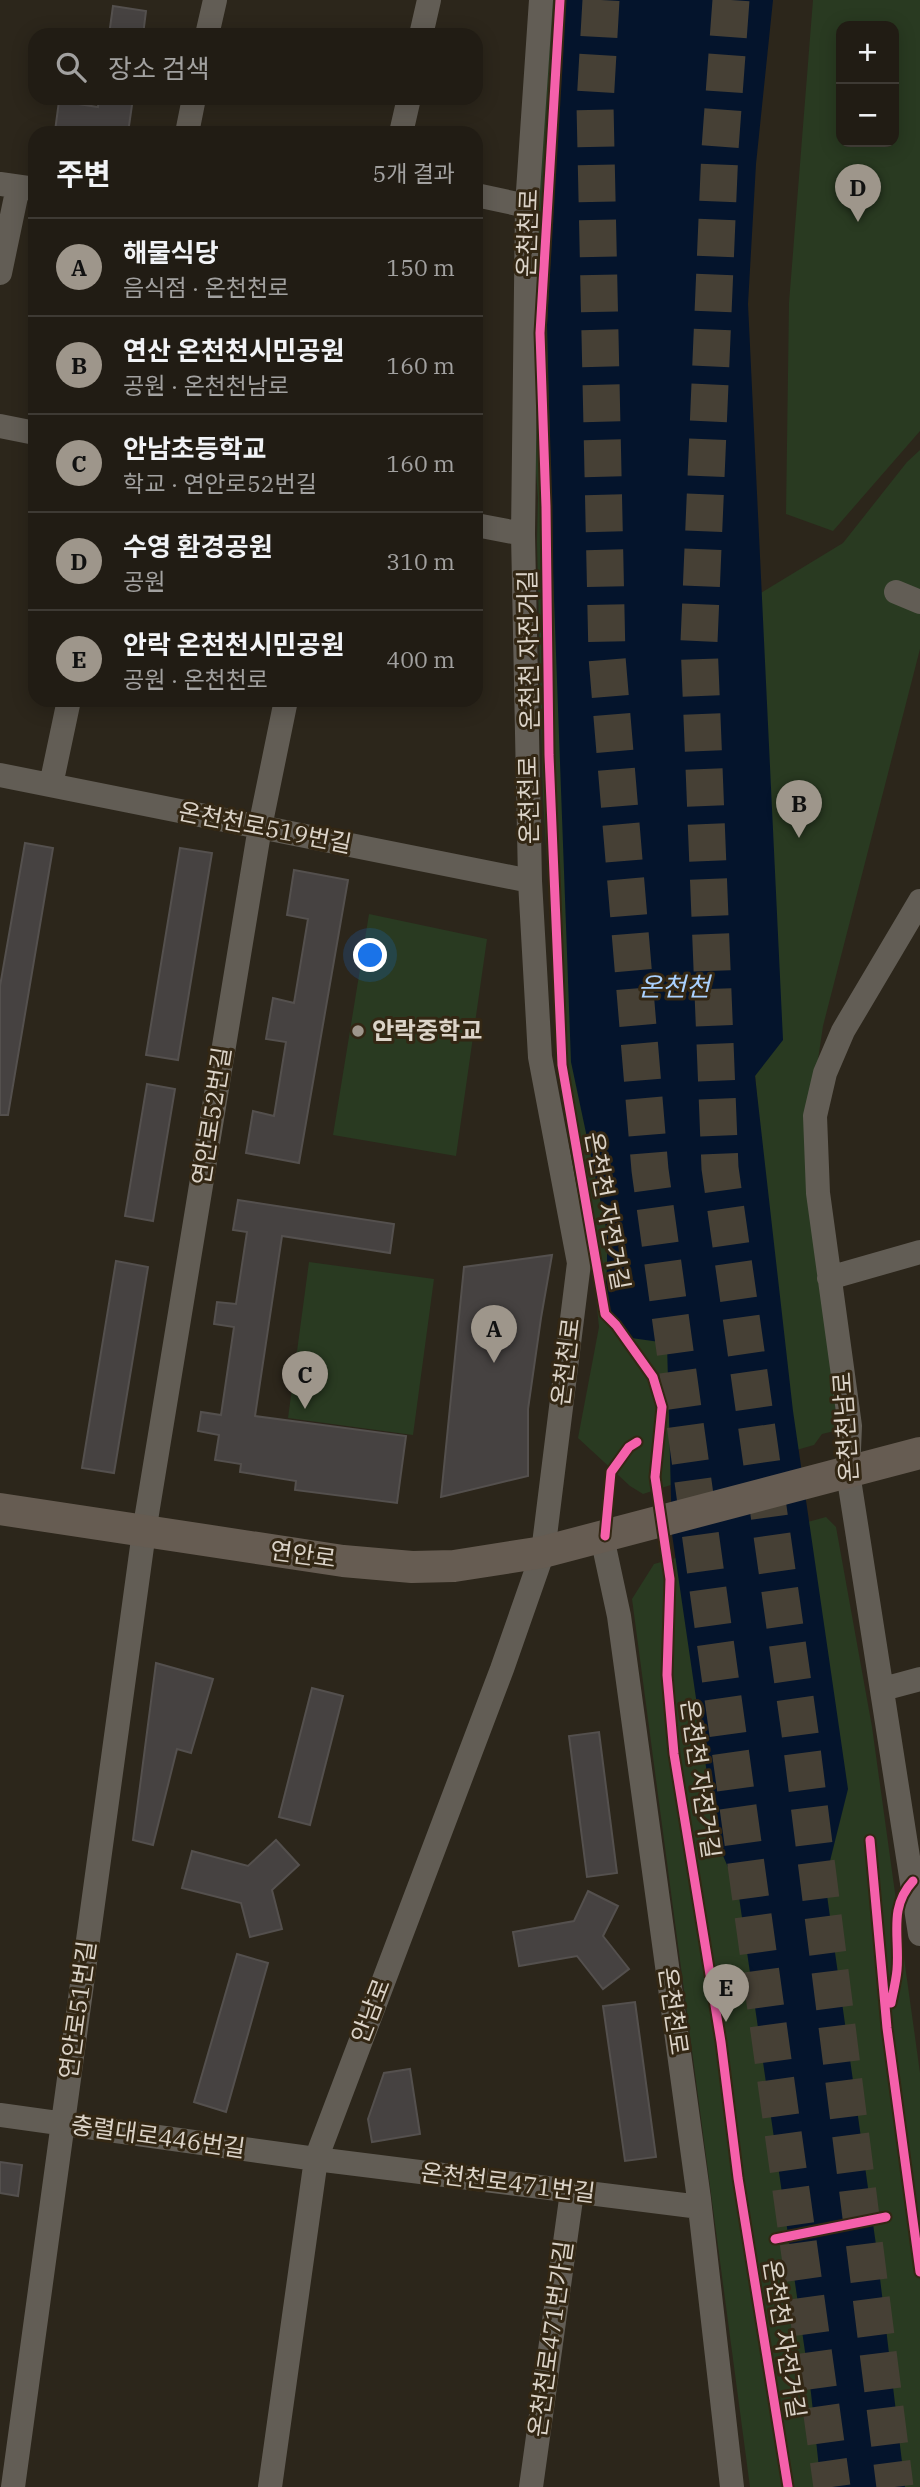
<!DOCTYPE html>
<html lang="ko">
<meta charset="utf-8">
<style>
body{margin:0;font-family:"IBM Plex Serif","Noto Sans KR",serif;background:#2d2922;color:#f1f3f6}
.controls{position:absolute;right:21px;top:21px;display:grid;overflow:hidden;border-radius:14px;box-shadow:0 4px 18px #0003}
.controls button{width:63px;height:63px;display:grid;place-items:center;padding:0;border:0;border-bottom:2px solid #3e3a34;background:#211c14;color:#f1f3f6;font:35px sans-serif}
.you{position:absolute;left:371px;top:956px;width:24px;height:24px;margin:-18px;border:5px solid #fff;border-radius:50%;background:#1a73e8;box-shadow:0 0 0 10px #1a73e833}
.badge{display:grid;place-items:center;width:46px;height:46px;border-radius:50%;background:#9e968b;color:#111;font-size:23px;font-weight:700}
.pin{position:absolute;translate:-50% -58px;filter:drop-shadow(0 2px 4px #0008)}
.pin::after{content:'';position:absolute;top:37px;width:24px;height:21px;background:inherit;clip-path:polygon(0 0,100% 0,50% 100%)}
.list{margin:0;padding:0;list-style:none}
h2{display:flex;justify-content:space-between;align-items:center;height:91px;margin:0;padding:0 28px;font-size:30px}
h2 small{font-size:23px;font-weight:400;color:#a2a1a0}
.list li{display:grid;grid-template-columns:46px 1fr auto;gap:21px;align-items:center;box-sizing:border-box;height:98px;padding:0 28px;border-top:2px solid #3e3a34}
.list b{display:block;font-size:26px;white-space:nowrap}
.list p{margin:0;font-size:23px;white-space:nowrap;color:#a2a1a0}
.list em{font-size:23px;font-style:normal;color:#a2a1a0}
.icon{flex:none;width:38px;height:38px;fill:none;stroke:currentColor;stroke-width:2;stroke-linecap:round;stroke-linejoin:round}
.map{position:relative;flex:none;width:920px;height:2487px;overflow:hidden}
.search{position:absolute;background:#211c14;box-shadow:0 4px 18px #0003;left:28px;top:28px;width:455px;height:77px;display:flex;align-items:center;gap:18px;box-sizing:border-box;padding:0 24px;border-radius:21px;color:#a2a1a0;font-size:26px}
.panel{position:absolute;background:#211c14;box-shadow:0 4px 18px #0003;left:28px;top:126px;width:455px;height:581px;border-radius:21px}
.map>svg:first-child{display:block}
.green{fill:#293a21;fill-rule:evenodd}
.water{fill:#04142c}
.building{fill:#464241;stroke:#54504e;stroke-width:2}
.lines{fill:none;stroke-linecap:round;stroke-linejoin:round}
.highway-tunnel{stroke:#464035;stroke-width:37;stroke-dasharray:37 18;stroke-linecap:butt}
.minor{stroke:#625d55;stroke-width:24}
.major{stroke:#665c52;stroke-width:32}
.cycleway-casing{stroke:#332714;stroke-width:13}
.cycleway{stroke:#f560ab;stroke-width:9}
.poi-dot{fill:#9e968b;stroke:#332714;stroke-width:2.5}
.labels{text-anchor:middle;stroke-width:6;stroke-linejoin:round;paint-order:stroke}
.street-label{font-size:24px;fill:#dbd3c8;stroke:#332714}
.poi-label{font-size:24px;font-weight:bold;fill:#dbd3c8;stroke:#332714;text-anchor:start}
.water-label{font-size:26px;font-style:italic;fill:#aad1fe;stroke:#332714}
</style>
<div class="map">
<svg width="920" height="2487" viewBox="0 0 920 2487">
<rect width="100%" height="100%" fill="#2c261b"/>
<!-- green -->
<path class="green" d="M546 0H577L678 1334 683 1481 643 1494 630 1486 578 1438 599 1327 593 1269 559 1068 543 797 537 542 538 498 531 411Z
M813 0H920V431L833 531 786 514 789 303ZM894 26V142H841V26Z
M920 450V649L823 1026 816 1073 843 1429 822 1434 814 1445 786 1453 718 619 843 543 907 462Z
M369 914 487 939 456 1156 333 1135Z
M309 1262 434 1279 413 1435 288 1418Z
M826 1517 836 1527 872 1727 920 2073V2487H750L632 1599 654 1564Z"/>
<!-- water -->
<path class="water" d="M564 0H773L756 164 748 304 783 1040 755 1076 793 1411 848 1789 825 1881 876 2245 905 2487H821L811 2393 738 1890 717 1842 672 1534 667 1343 617 1336 604 1304 607 1268V1232L571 1062 553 572 547 325Z"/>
<!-- building -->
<path class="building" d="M113 6 146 11 143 35H109Z
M99 98H133L128 133 55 131 59 101 98 107Z
M25 843 53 848 8 1115H0V986Z
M180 848 212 853 178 1060 146 1055Z
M294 870 348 880 299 1163 246 1153 253 1111 274 1116 286 1042 266 1039 273 998 294 1003 308 919 287 915Z
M147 1084 175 1089 153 1221 125 1216Z
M238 1200 394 1224 390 1253 282 1236 255 1416 406 1436 397 1503 295 1490 296 1481 240 1472 241 1464 215 1460 219 1435 198 1431 201 1412 221 1415 234 1327 214 1324 217 1302 236 1304 247 1232 233 1230Z
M552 1255 541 1318 528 1409V1476L441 1497 464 1267Z
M116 1261 148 1267 114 1473 82 1468Z
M156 1663 213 1679 191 1753 177 1749 153 1845 133 1840Z
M312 1688 343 1696 310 1825 279 1817Z
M599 1732 617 1873 587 1877 569 1736Z
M276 1840 299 1865 272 1890 282 1929 250 1937 241 1903 182 1888 192 1851 248 1866Z
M588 1891 618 1906 603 1936 629 1969 603 1989 577 1956 519 1966 513 1932 574 1921Z
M237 1954 268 1963 226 2112 194 2102Z
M635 2002 656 2157 625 2161 603 2006Z
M410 2069 420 2134 372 2142 368 2119 384 2073Z
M0 2162 22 2165 18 2196 0 2193Z"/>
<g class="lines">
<!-- highway-tunnel -->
<path class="highway-tunnel" d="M601 0 595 105 607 657 650 1170 832 2487
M731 0 720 149 699 642 720 1168 800 1733 895 2487"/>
<!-- minor -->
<path class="minor" d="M207 35 215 0
M421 35 429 0
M187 133 194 98
M401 133 409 98
M0 184 35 189
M476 195 527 206
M0 273 18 187
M0 426 35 433
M476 525 523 534
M896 592 920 602
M0 775 530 881
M51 785 69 700
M920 901 843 1031 825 1073 815 1116 818 1193 850 1426 848 1473 920 1934
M829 1278 920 1252
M602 1537 619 1616 699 2199 732 2487
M883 1689 920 1679
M0 2115 316 2159 700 2207
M13 2487 144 1532 260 827 286 700
M270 2487 316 2159 502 1669 543 1552 579 1263 540 1057 530 881 523 534 527 206 541 0
M531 2487 572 2192"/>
<!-- major -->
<path class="major" d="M0 1509 343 1561 412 1567 454 1566 543 1552 920 1453"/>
<!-- cycleway casing -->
<g class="cycleway-casing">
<path id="cycleway" d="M560 0 540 333 546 507 549 755 562 1065 605 1314 616 1325 653 1377 662 1407 655 1477 670 1579 667 1675 674 1754 721 2042 738 2178 788 2487
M605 1536 611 1472 629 1447 637 1442
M870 1840 887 2028 920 2272
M891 2003C893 1993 896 1981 897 1970 900 1937 888 1908 913 1881
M775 2239 886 2217"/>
</g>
<!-- cycleway -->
<use href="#cycleway" class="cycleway"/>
</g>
<!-- markers -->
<circle class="poi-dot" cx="358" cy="1031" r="7"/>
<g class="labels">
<!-- street labels -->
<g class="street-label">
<text transform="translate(528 233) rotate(-88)" y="8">온천천로</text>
<text transform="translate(529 650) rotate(-91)" y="8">온천천 자전거길</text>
<text transform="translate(529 800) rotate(-91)" y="8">온천천로</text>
<text transform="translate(265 828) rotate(11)" y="8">온천천로519번길</text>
<text transform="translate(212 1116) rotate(-81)" y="8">연안로52번길</text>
<text transform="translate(607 1211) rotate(80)" y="8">온천천 자전거길</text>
<text transform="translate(566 1362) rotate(-83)" y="8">온천천로</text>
<text transform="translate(846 1427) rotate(-94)" y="8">온천천남로</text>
<text transform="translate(303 1555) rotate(8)" y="8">연안로</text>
<text transform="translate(700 1779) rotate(82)" y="8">온천천 자전거길</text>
<text transform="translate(78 2010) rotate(-82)" y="8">연안로51번길</text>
<text transform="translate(371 2011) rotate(-69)" y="8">안남로</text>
<text transform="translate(673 2011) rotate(82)" y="8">온천천로</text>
<text transform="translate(158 2137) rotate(8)" y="8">충렬대로446번길</text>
<text transform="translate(508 2183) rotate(7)" y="8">온천천로471번길</text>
<text transform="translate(551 2339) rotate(-82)" y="8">온천천로471번가길</text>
<text transform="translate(784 2339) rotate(81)" y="8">온천천 자전거길</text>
</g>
<!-- poi labels -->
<g class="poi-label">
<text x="372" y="1039">안락중학교</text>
</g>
<!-- water labels -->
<g class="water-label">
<text x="674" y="996">온천천</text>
</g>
</g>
</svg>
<div class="controls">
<button>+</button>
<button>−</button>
</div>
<div class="you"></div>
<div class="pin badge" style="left:494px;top:1363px">A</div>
<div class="pin badge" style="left:799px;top:838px">B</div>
<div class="pin badge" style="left:305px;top:1409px">C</div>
<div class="pin badge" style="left:858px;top:222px">D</div>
<div class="pin badge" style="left:726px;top:2022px">E</div>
<div class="search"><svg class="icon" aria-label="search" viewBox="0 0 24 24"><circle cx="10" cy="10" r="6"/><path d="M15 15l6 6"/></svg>장소 검색</div>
<section class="panel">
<h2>주변<small>5개 결과</small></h2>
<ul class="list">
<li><span class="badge">A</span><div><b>해물식당</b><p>음식점 · 온천천로</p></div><em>150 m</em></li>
<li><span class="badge">B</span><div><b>연산 온천천시민공원</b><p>공원 · 온천천남로</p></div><em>160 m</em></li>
<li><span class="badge">C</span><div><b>안남초등학교</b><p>학교 · 연안로52번길</p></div><em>160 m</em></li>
<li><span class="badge">D</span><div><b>수영 환경공원</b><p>공원</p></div><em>310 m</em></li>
<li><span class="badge">E</span><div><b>안락 온천천시민공원</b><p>공원 · 온천천로</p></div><em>400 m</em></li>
</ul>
</section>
</div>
